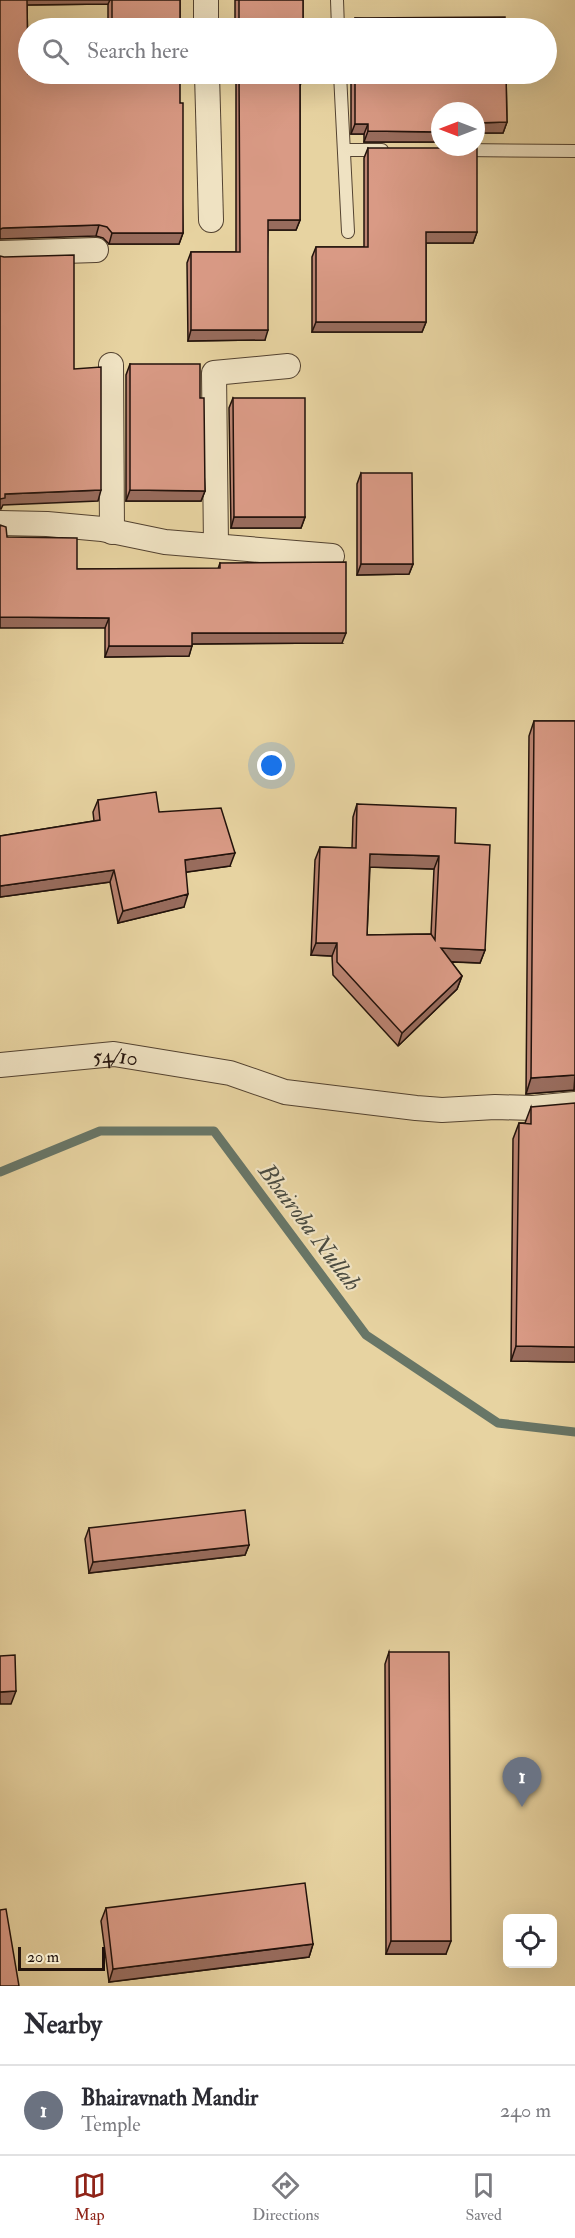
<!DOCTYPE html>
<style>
body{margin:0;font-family:"IM FELL Double Pica",serif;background:#f2f2f3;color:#2b2b33}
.controls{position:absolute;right:18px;bottom:18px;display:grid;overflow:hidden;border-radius:9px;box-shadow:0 6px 24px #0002}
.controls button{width:54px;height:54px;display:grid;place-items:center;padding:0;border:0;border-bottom:2px solid #e1e1e2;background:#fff;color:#2b2b33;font:30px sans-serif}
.compass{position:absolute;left:431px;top:102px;width:54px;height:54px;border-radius:50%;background:#fff;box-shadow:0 6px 24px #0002;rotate:270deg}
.scale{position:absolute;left:18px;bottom:15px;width:87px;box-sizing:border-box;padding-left:6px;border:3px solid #22120b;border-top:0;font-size:16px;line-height:21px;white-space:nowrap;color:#22120b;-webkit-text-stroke:4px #efe2c2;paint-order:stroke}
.you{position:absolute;left:272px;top:766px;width:21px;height:21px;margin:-15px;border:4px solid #fff;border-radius:50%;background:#1a73e8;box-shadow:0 0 0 9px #1a73e833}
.badge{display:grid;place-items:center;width:39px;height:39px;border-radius:50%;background:#8f2418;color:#fff;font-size:20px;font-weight:700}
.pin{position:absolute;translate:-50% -50px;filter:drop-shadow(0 2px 3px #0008)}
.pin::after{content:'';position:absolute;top:32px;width:21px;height:18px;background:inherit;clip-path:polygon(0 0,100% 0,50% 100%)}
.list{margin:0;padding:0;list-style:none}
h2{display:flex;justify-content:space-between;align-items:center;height:78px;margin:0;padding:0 24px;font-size:26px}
h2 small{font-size:20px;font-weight:400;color:#7c7c81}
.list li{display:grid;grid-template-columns:39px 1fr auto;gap:18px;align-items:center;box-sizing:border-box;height:90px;padding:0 24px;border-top:2px solid #e1e1e2}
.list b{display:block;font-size:22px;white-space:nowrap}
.list p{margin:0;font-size:20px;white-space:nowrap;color:#7c7c81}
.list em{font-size:20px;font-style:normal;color:#7c7c81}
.icon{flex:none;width:33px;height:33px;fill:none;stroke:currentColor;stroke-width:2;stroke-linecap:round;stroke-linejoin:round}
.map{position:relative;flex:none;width:575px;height:1986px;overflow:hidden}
.search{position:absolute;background:#fff;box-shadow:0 6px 24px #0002;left:18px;right:18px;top:18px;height:66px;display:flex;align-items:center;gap:15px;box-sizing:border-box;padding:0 21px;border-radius:33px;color:#7c7c81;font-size:22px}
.sheet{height:168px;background:#fff}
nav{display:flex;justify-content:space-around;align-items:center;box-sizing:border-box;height:84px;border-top:2px solid #e1e1e2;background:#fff;font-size:16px;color:#7c7c81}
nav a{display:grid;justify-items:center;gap:3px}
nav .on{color:#8f2418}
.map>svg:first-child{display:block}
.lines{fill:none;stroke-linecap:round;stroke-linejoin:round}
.stream{stroke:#687667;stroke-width:9}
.lane-casing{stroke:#534230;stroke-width:14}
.street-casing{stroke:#534230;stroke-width:26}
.lane{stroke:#efe2c2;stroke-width:12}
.street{stroke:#efe2c2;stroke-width:24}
.wall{fill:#bb8472;stroke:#22120b;stroke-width:1.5;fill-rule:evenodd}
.shaded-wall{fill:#986c5d;stroke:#22120b;stroke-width:1.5}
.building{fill:#d99a85;stroke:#22120b;stroke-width:1.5;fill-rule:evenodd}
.labels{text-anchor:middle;stroke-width:4.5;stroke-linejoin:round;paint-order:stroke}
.street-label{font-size:22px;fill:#22120b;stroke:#efe2c2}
.water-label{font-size:24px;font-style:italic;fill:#4b4c41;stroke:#efe2c2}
</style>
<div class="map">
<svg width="575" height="1986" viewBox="0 0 575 1986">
<rect width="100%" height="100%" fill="#e7d3a1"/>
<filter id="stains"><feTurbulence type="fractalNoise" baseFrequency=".00333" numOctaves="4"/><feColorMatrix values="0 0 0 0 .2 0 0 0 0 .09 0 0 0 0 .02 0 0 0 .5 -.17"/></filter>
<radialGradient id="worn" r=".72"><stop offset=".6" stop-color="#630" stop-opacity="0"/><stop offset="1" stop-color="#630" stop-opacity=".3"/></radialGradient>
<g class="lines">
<!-- stream -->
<path class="stream" d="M0 1172 100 1131H214L366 1335 498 1423 575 1432"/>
<!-- lane casing -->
<g class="lane-casing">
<path id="lane" d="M337 0 338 28
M340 74 348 232
M344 150H382
M462 150 575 151"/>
</g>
<!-- street casing -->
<g class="street-casing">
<g id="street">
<path d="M206 0V28"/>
<path d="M207 74 211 220"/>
<path d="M0 253 96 250"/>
<path d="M111 365 112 532"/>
<path d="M0 523 47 524 102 529 165 542 332 556"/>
<path d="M216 546 214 373 288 366"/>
<path id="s1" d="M0 1065 114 1054 230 1073 285 1092 416 1108 442 1110 495 1107 533 1108 575 1104"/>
</g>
</g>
<!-- lane -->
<use href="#lane" class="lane"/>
<!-- street -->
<use href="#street" class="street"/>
</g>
<!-- wall -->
<path class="wall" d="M0 0H180V28H108V4L27 5 28 53 180 103 183 233 179 244H109L103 238 96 236Z
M235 0H303V28H235Z
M355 18 505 28H351Z
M236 74H303V77L300 86V220L296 230H268L265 340 188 341 187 263 191 252H236Z
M351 74H506L507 122 503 133H476L440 111V142H364V134H351Z
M368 148 477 232 473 243H426V322L422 332H312V257L316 247H364V158Z
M130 364 200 398 205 491 201 501H126V375Z
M233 398 305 517 301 528H231L229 408Z
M361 473 413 564 409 574 357 575V484Z
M7 537 77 569H218L220 563 342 643 192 644 189 656 105 657V628Z
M534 721H575V1090L526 1094 529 736Z
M98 800 159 812 230 866 186 872 184 907 118 923 110 882 0 897V836L94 821 93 812Z
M357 804 455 843 485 950 480 963 451 962 462 976 457 989 398 1046 333 975 332 956 311 955 315 860 320 847 352 848 353 817ZM370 867 434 869 431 934 367 935Z
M531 1107 575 1362 511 1361 513 1139 519 1123H525Z
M89 1528 249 1545 245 1555 89 1573 85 1539Z
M389 1652 446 1954H386L385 1664Z
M106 1908 313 1944 309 1957 109 1982 101 1921Z"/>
<!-- shaded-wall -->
<path class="shaded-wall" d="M25 0H110L108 4 23 5Z
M507 122 503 133H476L477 123Z
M355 124H368L364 134H351Z
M368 131 440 132V142H364Z
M268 220H300L296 230H264Z
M99 225 96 236 0 239V229L3 228Z
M426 232H477L473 243H422Z
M112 233H183L179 244H109Z
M316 322H426L422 332H312Z
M191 330H268L265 340 188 341Z
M101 490 98 501 3 505 1 509H0V499L5 494Z
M130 490 205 491 201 501H126Z
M234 517H305L301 528H231Z
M361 564H413L409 574 357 575Z
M0 617 109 618 105 628H0Z
M192 633H346L342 643 188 644Z
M109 646H192L189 656 105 657Z
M235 853 230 866 180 873 185 860Z
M370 854 439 856 434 869 366 867Z
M114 870 110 882 0 897V886Z
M188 894 184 907 118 923 123 911Z
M316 943H337L332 956 311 955Z
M441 948 485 950 480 963 436 961Z
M462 976 457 989 398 1046 402 1033Z
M575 1075 574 1090 526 1094 531 1078Z
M516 1346 575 1347V1362L511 1361Z
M249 1545 245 1555 89 1573 93 1562Z
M16 1691 11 1704H0V1692Z
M391 1941H451L446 1954H386Z
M313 1944 309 1957 109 1982 113 1969Z"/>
<!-- building -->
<path class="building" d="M0 0H27L28 74H180V103H183V233H112L107 227 99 225 3 228 0 229Z
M112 0H180V28H112Z
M239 0H303V28H239Z
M505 17V28H355V18Z
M239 74H303V77H300V220H268V330H191V252H240Z
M355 74H506L507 122 477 123 476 132V111H440V132L368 131V124H355Z
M368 148H477V232H426V322H316V247H368Z
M74 255V369L101 367V490L5 494V498L0 499V256L4 257Z
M130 364H200V398H204L205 491 130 490Z
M233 398H305V517H234Z
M361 473H412L413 564H361Z
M0 525 6 527 7 537 77 538V569L220 568V563L346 562V633H192V646H109V618L0 617Z
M534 721H575V1075L531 1078Z
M156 792 159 812 221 808 235 853 185 860 188 894 123 911 114 870 0 886V836L100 820 98 800Z
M357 804 456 808 455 843 490 845 485 950 441 948 462 976 402 1033 337 962V943H316L320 847 356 848ZM370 854 439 856 435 940 431 934 367 935Z
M575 1103V1347L516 1346 519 1123 531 1124V1107Z
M245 1510 249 1545 93 1562 89 1528Z
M389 1652H449L451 1941H391Z
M15 1655 16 1691 0 1692V1656Z
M305 1883 313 1944 113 1969 106 1908Z
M6 1909 19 1986H0V1910Z"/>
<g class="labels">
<!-- street labels -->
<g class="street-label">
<text dy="8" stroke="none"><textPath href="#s1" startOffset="116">54/10</textPath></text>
</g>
<!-- water labels -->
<g class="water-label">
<text transform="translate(310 1227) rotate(53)" y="8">Bhairoba Nullah</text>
</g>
</g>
<rect width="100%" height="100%" filter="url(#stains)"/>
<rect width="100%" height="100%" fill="url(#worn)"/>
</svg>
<div class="controls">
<button><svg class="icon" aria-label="locate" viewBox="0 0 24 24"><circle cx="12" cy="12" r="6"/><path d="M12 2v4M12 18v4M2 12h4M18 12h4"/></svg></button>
</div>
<svg class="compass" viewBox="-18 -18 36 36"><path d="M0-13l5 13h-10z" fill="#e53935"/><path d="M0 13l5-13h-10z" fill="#7c7c81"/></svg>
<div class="scale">20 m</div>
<div class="you"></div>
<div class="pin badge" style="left:522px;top:1807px;background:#6b7280">1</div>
<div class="search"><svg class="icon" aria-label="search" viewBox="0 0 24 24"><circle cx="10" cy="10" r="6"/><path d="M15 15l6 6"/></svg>Search here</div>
</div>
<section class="sheet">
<h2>Nearby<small></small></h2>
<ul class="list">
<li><span class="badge" style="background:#6b7280">1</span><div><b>Bhairavnath Mandir</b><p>Temple</p></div><em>240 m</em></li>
</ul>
</section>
<nav>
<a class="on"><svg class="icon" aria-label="map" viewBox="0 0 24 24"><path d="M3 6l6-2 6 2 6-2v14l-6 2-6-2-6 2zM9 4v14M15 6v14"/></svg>Map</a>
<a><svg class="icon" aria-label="directions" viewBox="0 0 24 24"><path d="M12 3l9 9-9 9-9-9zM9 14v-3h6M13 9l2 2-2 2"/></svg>Directions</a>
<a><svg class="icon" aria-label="saved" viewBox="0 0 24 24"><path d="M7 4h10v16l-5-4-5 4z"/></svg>Saved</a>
</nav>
